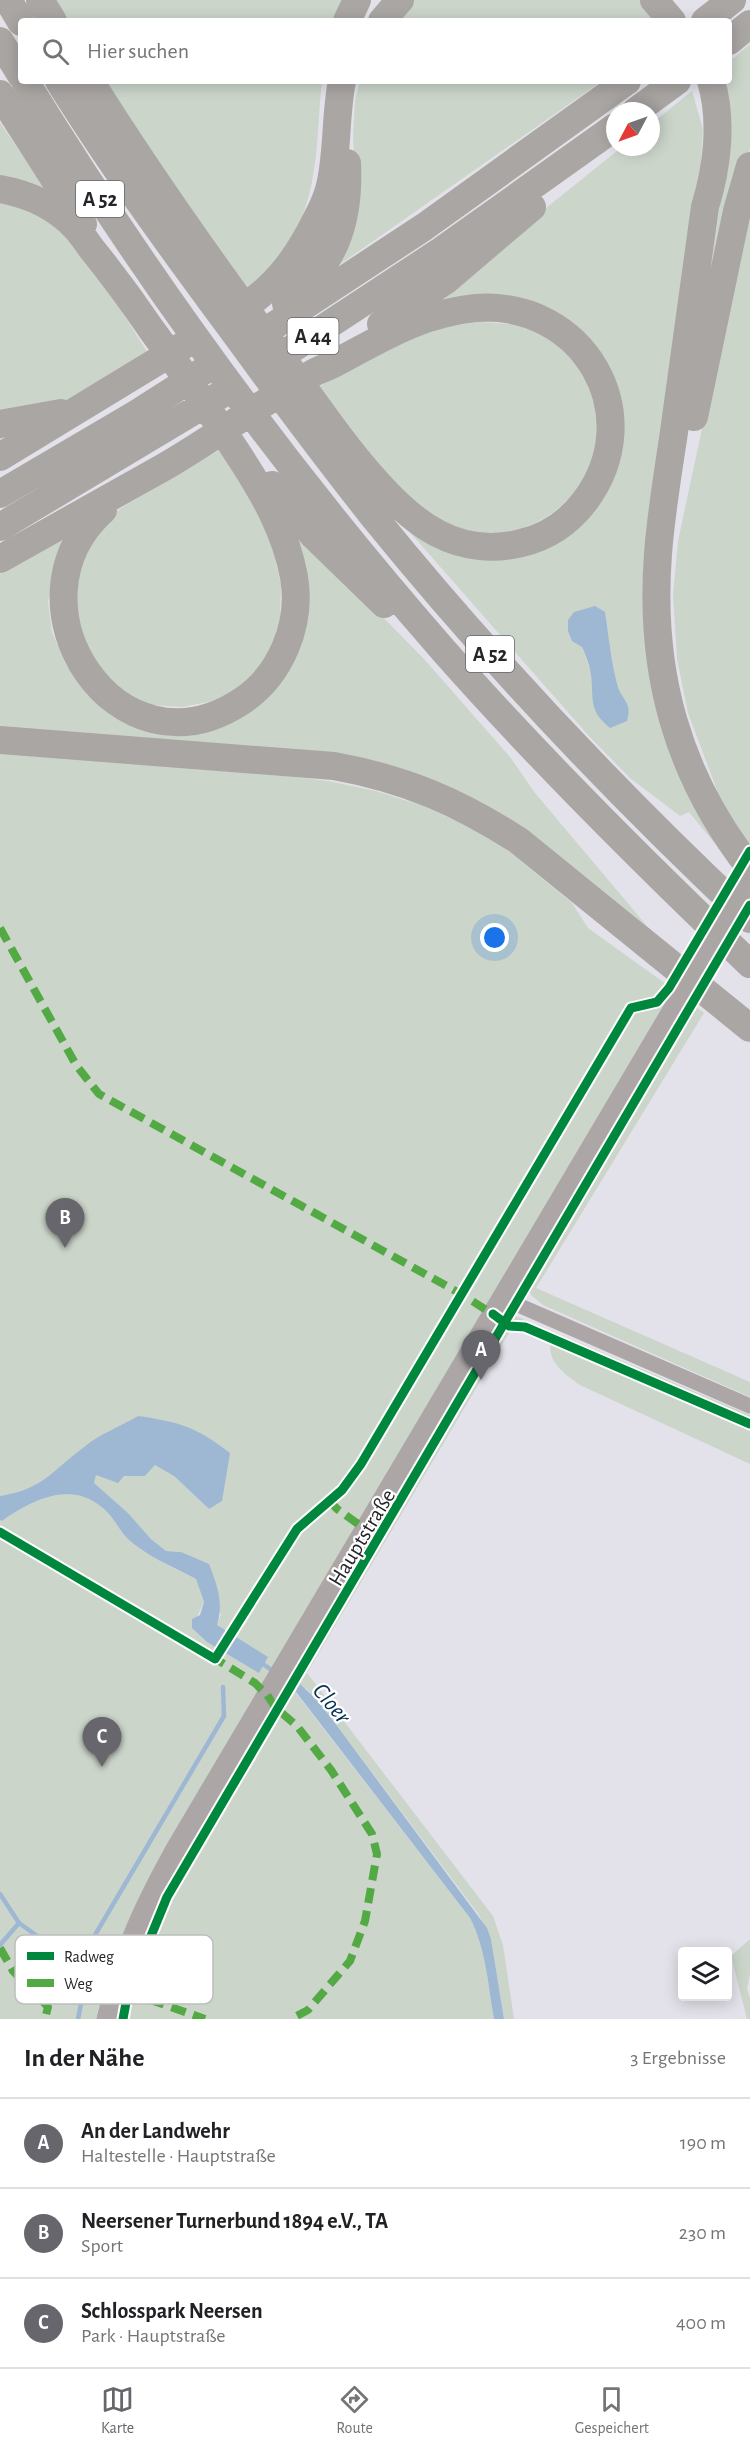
<!DOCTYPE html>
<html lang="de">
<meta charset="utf-8">
<style>
body{margin:0;font-family:"Alegreya Sans",sans-serif;background:#f6f6f6;color:#202124}
.controls{position:absolute;right:18px;bottom:18px;display:grid;overflow:hidden;border-radius:6px;box-shadow:0 3px 15px #0003}
.controls button{width:54px;height:54px;display:grid;place-items:center;padding:0;border:0;border-bottom:2px solid #e0e0e0;background:#fff;color:#202124;font:30px sans-serif}
.compass{position:absolute;left:606px;top:102px;width:54px;height:54px;border-radius:50%;background:#fff;box-shadow:0 3px 15px #0003;rotate:229deg}
.you{position:absolute;left:495px;top:938px;width:21px;height:21px;margin:-15px;border:4px solid #fff;border-radius:50%;background:#1a73e8;box-shadow:0 0 0 9px #1a73e833}
.badge{display:grid;place-items:center;width:39px;height:39px;border-radius:50%;background:#68666d;color:#fff;font-size:20px;font-weight:700}
.pin{position:absolute;translate:-50% -50px;filter:drop-shadow(0 2px 3px #0008)}
.pin::after{content:'';position:absolute;top:32px;width:21px;height:18px;background:inherit;clip-path:polygon(0 0,100% 0,50% 100%)}
.list{margin:0;padding:0;list-style:none}
h2{display:flex;justify-content:space-between;align-items:center;height:78px;margin:0;padding:0 24px;font-size:26px}
h2 small{font-size:20px;font-weight:400;color:#757577}
.list li{display:grid;grid-template-columns:39px 1fr auto;gap:18px;align-items:center;box-sizing:border-box;height:90px;padding:0 24px;border-top:2px solid #e0e0e0}
.list b{display:block;font-size:22px;white-space:nowrap}
.list p{margin:0;font-size:20px;white-space:nowrap;color:#757577}
.list em{font-size:20px;font-style:normal;color:#757577}
.icon{flex:none;width:33px;height:33px;fill:none;stroke:currentColor;stroke-width:2;stroke-linecap:round;stroke-linejoin:round}
.map{position:relative;flex:none;width:750px;height:2019px;overflow:hidden}
.search{position:absolute;background:#fff;box-shadow:0 3px 15px #0003;left:18px;right:18px;top:18px;height:66px;display:flex;align-items:center;gap:15px;box-sizing:border-box;padding:0 21px;border-radius:6px;color:#757577;font-size:22px}
.sheet{height:348px;background:#fff}
nav{display:flex;justify-content:space-around;align-items:center;box-sizing:border-box;height:84px;border-top:2px solid #e0e0e0;background:#fff;font-size:16px;color:#757577}
nav a{display:grid;justify-items:center;gap:3px}
nav .on{color:#68666d}
.map>svg:first-child{display:block}
.green{fill:#cbd5ca;fill-rule:evenodd}
.water{fill:#9eb8d4}
.lines{fill:none;stroke-linecap:round;stroke-linejoin:round}
.stream{stroke:#9eb8d4;stroke-width:4.5}
.street{stroke:#aca7a6;stroke-width:15}
.secondary{stroke:#aca6a6;stroke-width:21}
.highway{stroke:#aaa6a4;stroke-width:28}
.quiet{stroke:#53aa44;stroke-width:8;stroke-dasharray:15 8;stroke-linecap:butt}
.cycleway-casing{stroke:#fff;stroke-width:13}
.cycleway{stroke:#00873e;stroke-width:9}
.labels{text-anchor:middle;stroke-width:4.5;stroke-linejoin:round;paint-order:stroke}
.shield{fill:#fff;stroke:#666669;stroke-width:1.5}
.shield-label{font-size:21px;font-weight:bold;fill:#252429}
.street-label{font-size:22px;fill:#252429;stroke:#fff}
.water-label{font-size:24px;font-style:italic;fill:#033053;stroke:#fff}
.key{fill:#fff;stroke:#bebdbf;stroke-width:1.5}
.key-label{font-size:16px;fill:#252429}
</style>
<div class="map">
<svg width="750" height="2019" viewBox="0 0 750 2019">
<rect width="100%" height="100%" fill="#e3e2ea"/>
<!-- green -->
<path class="green" d="M54 0H344L334 21H67Z
M411 0H644L659 21H391Z
M750 44V148L695 377 725 169 724 81H729V62Z
M104 81H322C316 136 320 192 290 241 279 259 262 275 249 291L235 275Z
M360 81H602L329 272 355 178 353 136 355 100Z
M692 91 703 129 701 165 646 598 717 846 689 812 680 816 630 778 588 735 379 497 411 527 535 549 618 443 568 328 410 317 622 147H651V124ZM605 612C609 636 611 663 618 687 622 701 633 703 627 721L594 707 591 672 582 647Z
M0 122 51 198 149 355 0 442Z
M750 204V845L724 809 688 713 677 659 673 595 678 541Z
M479 322C496 322 514 322 529 328 542 333 553 341 563 351 579 365 590 383 596 404 598 411 597 420 597 427 598 481 553 529 499 532 481 533 462 532 445 524 400 501 352 427 319 387L380 349 451 326Z
M221 449 255 507 273 548 281 585 280 619 271 649 256 673 237 690 213 701 182 707 151 705 124 694 101 676 72 625V578L101 525 121 508Z
M277 509 424 659 510 757 535 793 647 926 540 840 434 782 0 732V574L72 533 62 549 53 572 48 602 52 632 65 663 86 690 183 728 290 659Z
M0 750 219 767 328 781 376 791 423 806 472 828 510 852 572 903 588 928 677 992 124 1934 103 1988 96 2019H0V1520L2 1521C36 1498 76 1478 109 1514 116 1522 121 1533 129 1540 148 1557 173 1568 196 1579L204 1602 192 1627 207 1642 217 1625 221 1614 181 1552 166 1551 151 1539 128 1513 93 1483 96 1475 145 1476 155 1464 174 1476 209 1509 230 1453 85 1446C58 1471 37 1490 0 1496Z
M691 1003 704 1013 536 1288 750 1382V1397L543 1305 531 1295 525 1284 527 1275Z
M507 1315 518 1317 750 1415V1464L580 1385C565 1374 550 1365 550 1345L512 1328 307 1673 493 1916 503 1945 514 2019H504L491 1939 479 1915 332 1719 306 1688 296 1693 470 1918C486 1949 488 1985 494 2019H115L136 1951 162 1896 500 1321Z
M750 1939V1974L747 1989 750 1998V2019H747L731 1956Z"/>
<!-- water -->
<path class="water" d="M595 606 605 612C609 636 611 663 618 687 622 700 633 703 627 721L610 728C588 710 594 700 591 675 590 666 586 656 582 647L572 641 568 631V620L574 612Z
M138 1416C180 1422 196 1427 230 1453L222 1501 209 1509 174 1476 155 1465 145 1476H124L118 1483 96 1475 94 1483 128 1513 151 1539 166 1551 181 1552 209 1564C217 1585 224 1603 217 1625L268 1657 259 1673 207 1642 192 1628V1619L200 1615 204 1602 196 1579C173 1567 148 1557 129 1540 121 1533 116 1522 109 1514 76 1478 35 1498 2 1521L0 1520V1496C43 1489 52 1471 84 1447 100 1434 121 1426 138 1416Z
M300 1684 314 1697 332 1719 487 1928 491 1939 504 2019H494C488 1985 486 1949 470 1918L296 1692Z"/>
<g class="lines">
<!-- stream -->
<path class="stream" d="M259 1661 274 1672
M283 1678 301 1691
M0 1894 19 1923 68 1958 85 1952 224 1716 223 1687
M0 1945 19 1923
M78 2019 84 1989"/>
<!-- street -->
<path class="street" d="M502 1298 750 1406"/>
<!-- secondary -->
<path class="secondary" d="M107 2019C122 1953 146 1903 179 1844L750 880"/>
<!-- highway -->
<path class="highway" d="M8 0 21 22
M40 0 53 21
M654 0 672 21
M347 21 357 0
M382 21 400 0
M705 21 732 0
M0 41 21 75
M729 41 750 24
M25 81C148 281 289 474 444 651 541 761 644 863 750 964
M59 81C112 166 171 247 231 328 277 391 324 454 373 516 489 659 616 793 750 919
M711 81C723 121 717 168 705 207 695 282 685 357 674 432 668 473 661 513 658 554 649 672 677 774 750 868
M0 94 83 224
M636 111 677 81
M0 189C28 194 55 206 75 227 81 233 86 241 91 248 112 274 132 301 151 329 181 370 210 411 238 454 263 492 286 532 294 577 302 624 281 675 242 701 117 784 0 603 103 510
M286 304C334 265 350 224 347 163
M229 318C271 291 294 265 316 220 322 209 327 199 330 186 338 152 335 116 342 81
M381 324 445 281 532 207
M246 344 424 227 627 81
M266 366 441 251 615 127
M694 417 737 211 750 166
M0 424 61 413
M0 457 184 345
M272 485 314 536 384 604
M0 494 136 414 205 370
M0 527 222 394
M0 559C55 528 110 497 164 467 216 437 265 400 317 371 324 368 332 365 339 361 384 337 423 313 476 308 583 300 650 414 585 501 569 522 547 537 521 543 493 550 463 547 437 533 386 507 330 424 296 377 224 281 154 183 90 81
M0 740 334 766C405 779 459 802 519 841L750 1028"/>
<!-- quiet -->
<path class="quiet" d="M0 928 76 1065 99 1094 463 1295 497 1317
M329 1500 337 1509 365 1529
M211 1656 255 1683 267 1695 276 1708 297 1726 331 1770 372 1834 377 1854 365 1921 350 1961 308 2010 291 2019
M0 1948 13 1971 48 2007 45 2019
M128 1992 205 2019"/>
<!-- cycleway casing -->
<g class="cycleway-casing">
<path id="cycleway" d="M493 1314 509 1326 525 1327 750 1424
M0 1532 215 1659 297 1529 342 1490 361 1464 631 1008 657 1002 669 988 750 851
M123 2019 128 1992 167 1897 750 905"/>
</g>
<!-- cycleway -->
<use href="#cycleway" class="cycleway"/>
</g>
<g class="labels">
<!-- shield labels -->
<g class="shield">
<rect x="76" y="181" width="48" height="36" rx="4.5"/>
<rect x="287.5" y="318" width="51" height="36" rx="4.5"/>
<rect x="466" y="636" width="48" height="36" rx="4.5"/>
</g>
<g class="shield-label">
<text x="100" y="206">A 52</text>
<text x="313" y="343">A 44</text>
<text x="490" y="661">A 52</text>
</g>
<!-- street labels -->
<g class="street-label">
<text transform="translate(361 1537) rotate(-59)" y="8">Hauptstraße</text>
</g>
<!-- water labels -->
<g class="water-label">
<text transform="translate(332 1703) rotate(50)" y="8">Cloer</text>
</g>
</g>
<!-- legend -->
<rect x="15" y="1935" width="198" height="69" rx="9" class="key"/>
<rect x="27" y="1952" width="27" height="8" fill="#00873e"/>
<rect x="27" y="1979" width="27" height="8" fill="#53aa44"/>
<g class="key-label">
<text x="64" y="1962">Radweg</text>
<text x="64" y="1989">Weg</text>
</g>
</svg>
<div class="controls">
<button><svg class="icon" aria-label="layers" viewBox="0 0 24 24"><path d="M12 4l9 5-9 5-9-5zM3 14l9 5 9-5"/></svg></button>
</div>
<svg class="compass" viewBox="-18 -18 36 36"><path d="M0-13l5 13h-10z" fill="#e53935"/><path d="M0 13l5-13h-10z" fill="#757577"/></svg>
<div class="you"></div>
<div class="pin badge" style="left:481px;top:1380px">A</div>
<div class="pin badge" style="left:65px;top:1248px">B</div>
<div class="pin badge" style="left:102px;top:1767px">C</div>
<div class="search"><svg class="icon" aria-label="search" viewBox="0 0 24 24"><circle cx="10" cy="10" r="6"/><path d="M15 15l6 6"/></svg>Hier suchen</div>
</div>
<section class="sheet">
<h2>In der Nähe<small>3 Ergebnisse</small></h2>
<ul class="list">
<li><span class="badge">A</span><div><b>An der Landwehr</b><p>Haltestelle · Hauptstraße</p></div><em>190 m</em></li>
<li><span class="badge">B</span><div><b>Neersener Turnerbund 1894 e.V., TA</b><p>Sport</p></div><em>230 m</em></li>
<li><span class="badge">C</span><div><b>Schlosspark Neersen</b><p>Park · Hauptstraße</p></div><em>400 m</em></li>
</ul>
</section>
<nav>
<a class="on"><svg class="icon" aria-label="map" viewBox="0 0 24 24"><path d="M3 6l6-2 6 2 6-2v14l-6 2-6-2-6 2zM9 4v14M15 6v14"/></svg>Karte</a>
<a><svg class="icon" aria-label="directions" viewBox="0 0 24 24"><path d="M12 3l9 9-9 9-9-9zM9 14v-3h6M13 9l2 2-2 2"/></svg>Route</a>
<a><svg class="icon" aria-label="saved" viewBox="0 0 24 24"><path d="M7 4h10v16l-5-4-5 4z"/></svg>Gespeichert</a>
</nav>
